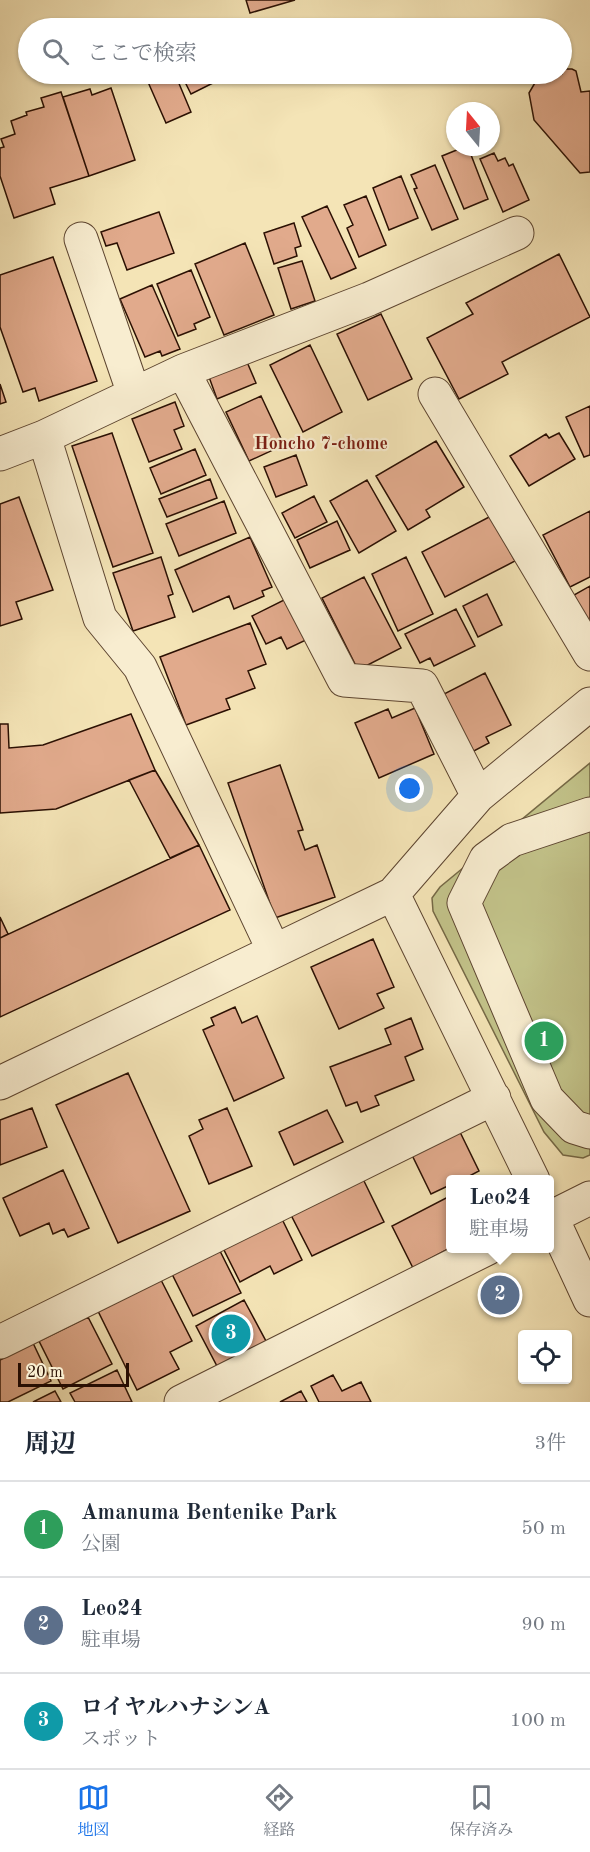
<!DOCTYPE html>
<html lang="ja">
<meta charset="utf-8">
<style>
body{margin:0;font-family:"Old Standard TT","Noto Serif JP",serif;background:#f2f2f3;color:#1f2937}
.controls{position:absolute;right:18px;bottom:18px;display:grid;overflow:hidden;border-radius:6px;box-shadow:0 2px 4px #0004}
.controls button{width:54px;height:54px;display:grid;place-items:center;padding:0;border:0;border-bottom:2px solid #e0e1e3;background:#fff;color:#1f2937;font:30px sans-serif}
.compass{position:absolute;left:446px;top:102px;width:54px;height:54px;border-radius:50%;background:#fff;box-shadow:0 2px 4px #0004;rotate:342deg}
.scale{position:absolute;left:18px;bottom:15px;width:111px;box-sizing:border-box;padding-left:6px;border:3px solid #2b1003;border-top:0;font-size:16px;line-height:21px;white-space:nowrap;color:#2b1003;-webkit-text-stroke:4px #f8edd0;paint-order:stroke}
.you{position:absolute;left:410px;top:789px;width:21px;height:21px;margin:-15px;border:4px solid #fff;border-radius:50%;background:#1a73e8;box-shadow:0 0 0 9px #1a73e833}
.badge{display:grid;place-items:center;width:39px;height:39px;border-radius:50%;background:#1a73e8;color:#fff;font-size:20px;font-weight:700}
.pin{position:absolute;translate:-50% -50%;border:3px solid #fff;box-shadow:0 2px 6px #0006}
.popup{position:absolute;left:446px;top:1175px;width:108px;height:78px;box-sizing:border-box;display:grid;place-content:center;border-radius:6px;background:#fff;filter:drop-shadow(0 2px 4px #0005);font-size:20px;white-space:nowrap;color:#747a83}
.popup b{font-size:22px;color:#1f2937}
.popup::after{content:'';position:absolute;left:50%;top:100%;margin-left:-12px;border:12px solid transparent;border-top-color:#fff}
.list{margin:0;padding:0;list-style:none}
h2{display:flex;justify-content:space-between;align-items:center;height:78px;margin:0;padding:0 24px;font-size:26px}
h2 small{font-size:20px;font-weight:400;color:#747a83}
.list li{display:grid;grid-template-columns:39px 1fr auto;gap:18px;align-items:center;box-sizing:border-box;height:96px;padding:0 24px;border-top:2px solid #e0e1e3}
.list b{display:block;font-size:22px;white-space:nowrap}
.list p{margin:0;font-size:20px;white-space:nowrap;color:#747a83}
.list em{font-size:20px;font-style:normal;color:#747a83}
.icon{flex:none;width:33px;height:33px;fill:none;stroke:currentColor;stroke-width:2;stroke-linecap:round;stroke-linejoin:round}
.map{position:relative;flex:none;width:590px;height:1402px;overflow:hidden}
.search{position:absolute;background:#fff;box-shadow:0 2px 4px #0004;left:18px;right:18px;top:18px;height:66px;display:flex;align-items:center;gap:15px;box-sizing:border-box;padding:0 21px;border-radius:33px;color:#747a83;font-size:22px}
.sheet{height:366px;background:#fff}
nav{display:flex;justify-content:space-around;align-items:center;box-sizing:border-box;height:84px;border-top:2px solid #e0e1e3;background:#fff;font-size:16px;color:#747a83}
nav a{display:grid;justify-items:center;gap:3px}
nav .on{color:#1a73e8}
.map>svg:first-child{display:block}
.green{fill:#c2c289;stroke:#766946;stroke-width:1.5}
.building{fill:#e1aa8c;stroke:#2b1003;stroke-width:1.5}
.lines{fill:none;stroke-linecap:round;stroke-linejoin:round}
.minor-casing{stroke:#5d4530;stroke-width:35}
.minor{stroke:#f8edd0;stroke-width:33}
.labels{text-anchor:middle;stroke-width:4.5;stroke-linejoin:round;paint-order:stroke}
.neighbourhood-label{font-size:18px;font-weight:bold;fill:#7a1f14;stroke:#f8edd0}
</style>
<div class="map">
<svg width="590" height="1402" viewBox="0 0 590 1402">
<rect width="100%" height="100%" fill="#f4e4b6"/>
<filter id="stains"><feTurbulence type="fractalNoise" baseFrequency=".00333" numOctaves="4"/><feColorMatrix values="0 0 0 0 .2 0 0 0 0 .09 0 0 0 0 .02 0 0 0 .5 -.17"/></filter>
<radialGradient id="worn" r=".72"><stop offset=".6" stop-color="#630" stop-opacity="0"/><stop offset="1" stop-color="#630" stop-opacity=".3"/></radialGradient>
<!-- green -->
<path class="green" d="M590 763V1155L583 1158 563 1155 544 1132 433 911 432 898 440 887Z"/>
<!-- building -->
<path class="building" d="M246 0H295L250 13Z
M562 69H572L576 71 581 92 590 91V172L580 173 534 120 529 93 536 81 543 76 548 74H562Z
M168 74H175L191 112 166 123 148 82Z
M181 74H231L191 94Z
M111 88 135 160 89 176 63 97 90 89 92 95Z
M61 92 89 176 50 188 55 204 14 218 0 176V148L4 147 1 139 15 134 11 121 27 115 26 112 44 107 41 98Z
M464 147H468L488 199 464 209 442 156Z
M494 153 498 161 505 158 509 166 513 164 529 200 503 212 480 159Z
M435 165 458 219 432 230 414 189 417 188 411 175Z
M401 176 418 218 389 230 373 188Z
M366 196 386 245 359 257 347 228 353 225 344 205Z
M327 206 356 268 331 279 302 217Z
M159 212 174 253 127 270 117 243 106 246 101 232Z
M294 223 301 246 295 248 297 256 274 264 264 233Z
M245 243 274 315 224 335 195 264Z
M559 254 590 317 502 362 508 374 459 399 427 338 473 314 466 303Z
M53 257 97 381 39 401 35 388 23 392 0 327V275Z
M302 261 315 301 291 309 278 268Z
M191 270 210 317 194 324 196 329 178 336 157 284Z
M152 285 180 349 162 356 160 351 145 357 120 299Z
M381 314 412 379 368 400 337 334Z
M310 345 342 412 303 432 270 365Z
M247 362 256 383 217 399 209 377Z
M0 384 6 402 0 404Z
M261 396 284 445 249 461 226 412Z
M175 402 184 426 174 430 182 449 149 462 132 419Z
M590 406V455L584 457 566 417Z
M112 433 153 553 113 567 72 446Z
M559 433 575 459 529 486 510 456 546 434 549 438Z
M436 441 464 487 426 510 430 517 408 530 376 476Z
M195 449 206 475 161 494 150 468Z
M296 455 307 485 276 497 264 467Z
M210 479 217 498 167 517 159 499Z
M367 480 396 531 359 553 330 501Z
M314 496 327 522 295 538 282 513Z
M19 497 53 590 16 602 22 619 0 626V504Z
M224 501 236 533 179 556 166 524Z
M590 511V577L570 587 543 535Z
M491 516 515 561 445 597 422 552Z
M337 521 350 550 310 568 297 540Z
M250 537 272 587 262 591 264 596 234 609 229 596 193 612 175 570Z
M161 557 173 594 168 596 175 617 133 631 113 573Z
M406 557 433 614 398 631 372 574Z
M364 577 401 648 358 670 322 598Z
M590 586V626L574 595Z
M487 594 502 625 478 637 463 606Z
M286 599 306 640 287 649 281 637 266 644 252 616Z
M456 609 475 646 434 666 430 658 420 663 405 634Z
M250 623 266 664 248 671 255 688 226 699 230 709 186 725 160 657Z
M485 673 511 725 486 737 489 743 472 752 444 694Z
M415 708 434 754 379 778 355 723 388 709 392 718Z
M131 714 155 770 56 809 0 813V724H8L9 748 43 745Z
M280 765 303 830 298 831 305 850 317 845 335 897 275 918 228 783Z
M155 770 199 845 170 858 129 780Z
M199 845 230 910 0 1017V938Z
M0 917 8 934 0 938Z
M373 939 394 987 377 994 384 1008 339 1029 311 967Z
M235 1007 242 1023 257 1016 284 1078 234 1101 203 1030 214 1025 211 1018Z
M411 1018 423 1049 405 1057 414 1080 375 1096 379 1105 361 1112 357 1102 346 1106 330 1067 391 1044 385 1029Z
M128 1073 190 1211 118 1243 56 1105Z
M32 1108 47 1147 0 1165V1120Z
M227 1108 252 1166 209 1184 189 1136 203 1129 199 1120Z
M327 1110 343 1142 294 1165 279 1132Z
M459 1130 479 1171 462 1180H450V1185L431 1194 411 1153Z
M63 1170 89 1228 68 1237 64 1229 53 1234 49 1223 20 1236 3 1198Z
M363 1179 384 1222 312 1256 291 1215Z
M450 1196V1248L413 1268 392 1226Z
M281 1217 302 1260 274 1274 270 1266 240 1282 222 1246Z
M220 1251 241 1293 193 1316 172 1274Z
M159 1276 192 1341 170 1352 179 1369 137 1390 96 1307Z
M244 1300 267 1343 218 1368 196 1326Z
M88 1317 112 1364 63 1389 39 1341Z
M33 1343 51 1381 8 1402H0V1360Z
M117 1370 132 1402H75L70 1393Z
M333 1375 342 1391 361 1382 371 1402H319L311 1386Z
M55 1391 61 1402H33Z
M301 1391 307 1402H280Z"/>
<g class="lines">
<!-- minor casing -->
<g class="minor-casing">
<path id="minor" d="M81 239 134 394
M183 371 369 299 517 233
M435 394 590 654
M44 437 100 618 140 667 274 951
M0 454 44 437 183 371 344 680 422 686 478 796
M590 814 512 840 486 859 464 903 547 1099 574 1127 590 1132
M393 894 533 1180
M0 1083 393 894 478 796 590 704
M550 1214 590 1300
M550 1218 590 1198
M0 1342 494 1098
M181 1402 488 1248"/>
</g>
<!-- minor -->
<use href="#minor" class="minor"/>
</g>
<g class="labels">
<!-- neighbourhood labels -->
<g class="neighbourhood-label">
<text x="321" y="449">Honcho 7-chome</text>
</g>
</g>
<rect width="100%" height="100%" filter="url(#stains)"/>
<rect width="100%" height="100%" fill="url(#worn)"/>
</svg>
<div class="controls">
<button><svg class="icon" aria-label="locate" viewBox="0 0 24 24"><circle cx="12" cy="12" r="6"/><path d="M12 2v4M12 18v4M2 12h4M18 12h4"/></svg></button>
</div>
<svg class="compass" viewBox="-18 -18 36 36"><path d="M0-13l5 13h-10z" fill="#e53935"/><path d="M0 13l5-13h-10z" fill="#747a83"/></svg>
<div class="scale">20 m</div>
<div class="you"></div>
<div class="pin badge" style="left:544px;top:1041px;background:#2e9e5b">1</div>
<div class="pin badge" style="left:500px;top:1295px;background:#5c6f8a">2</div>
<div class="popup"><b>Leo24</b>駐車場</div>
<div class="pin badge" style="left:231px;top:1334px;background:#0f9aa8">3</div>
<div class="search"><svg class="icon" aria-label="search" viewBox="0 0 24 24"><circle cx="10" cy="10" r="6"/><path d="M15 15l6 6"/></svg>ここで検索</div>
</div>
<section class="sheet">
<h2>周辺<small>3件</small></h2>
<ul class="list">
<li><span class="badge" style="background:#2e9e5b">1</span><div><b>Amanuma Bentenike Park</b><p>公園</p></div><em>50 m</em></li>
<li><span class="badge" style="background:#5c6f8a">2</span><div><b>Leo24</b><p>駐車場</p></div><em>90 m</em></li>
<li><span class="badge" style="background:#0f9aa8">3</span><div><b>ロイヤルハナシンA</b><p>スポット</p></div><em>100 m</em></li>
</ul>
</section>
<nav>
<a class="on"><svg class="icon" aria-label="map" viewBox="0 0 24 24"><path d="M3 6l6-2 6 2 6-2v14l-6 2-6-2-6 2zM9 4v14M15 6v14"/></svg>地図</a>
<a><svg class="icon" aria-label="directions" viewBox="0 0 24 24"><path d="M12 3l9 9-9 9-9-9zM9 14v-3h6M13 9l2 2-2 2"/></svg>経路</a>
<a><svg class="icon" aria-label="saved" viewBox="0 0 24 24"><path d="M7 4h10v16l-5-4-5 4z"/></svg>保存済み</a>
</nav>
